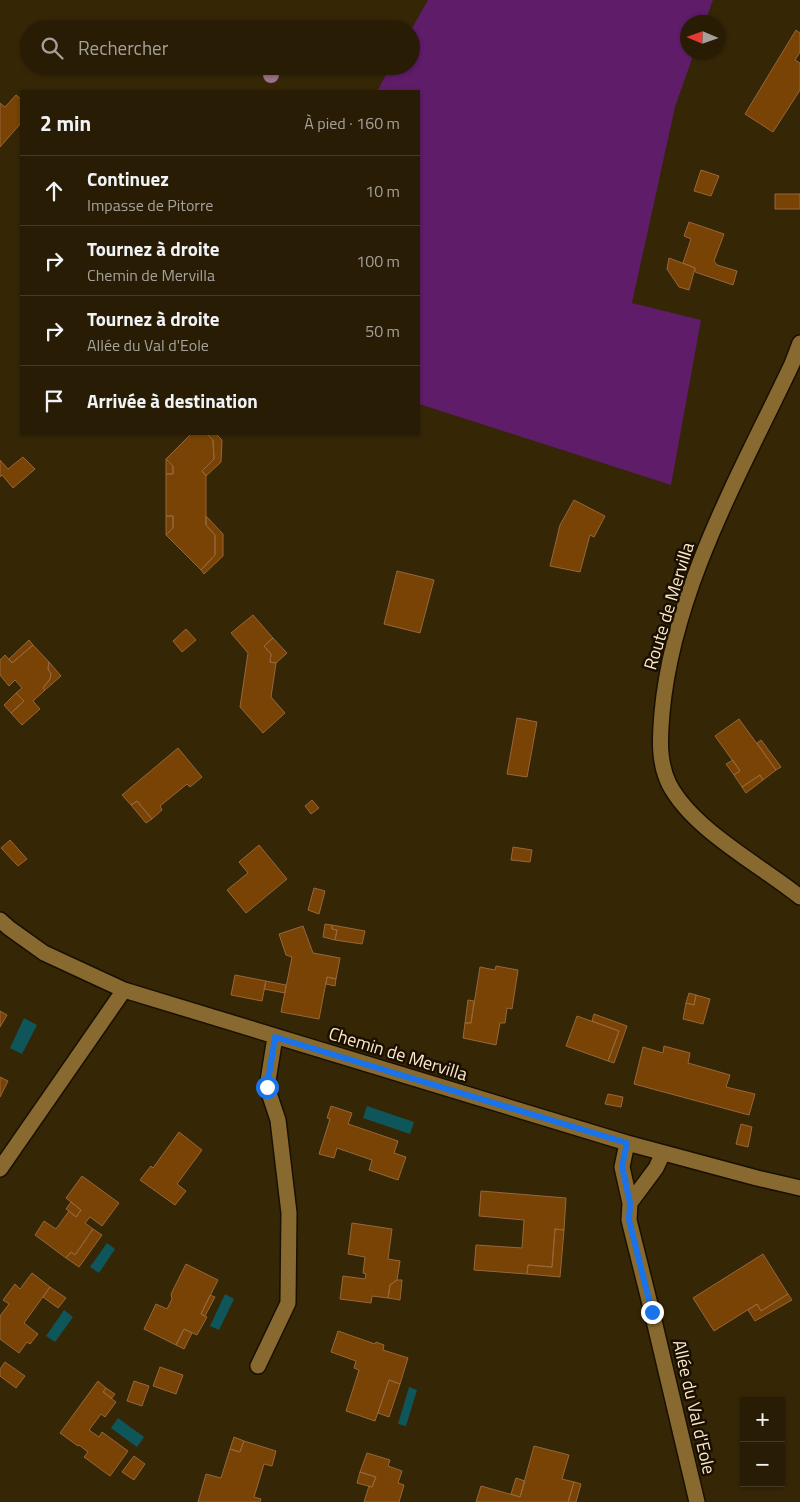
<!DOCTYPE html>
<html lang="fr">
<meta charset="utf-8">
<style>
body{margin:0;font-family:"Titillium Web",sans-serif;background:#342913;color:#f1f3f6}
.controls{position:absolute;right:15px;bottom:15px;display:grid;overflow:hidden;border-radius:0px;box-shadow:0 1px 4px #0004}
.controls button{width:45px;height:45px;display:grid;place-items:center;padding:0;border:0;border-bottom:1px solid #443a26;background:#281c04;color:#f1f3f6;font:25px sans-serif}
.compass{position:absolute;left:680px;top:15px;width:45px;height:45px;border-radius:50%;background:#281c04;box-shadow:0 1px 4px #0004;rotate:272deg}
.stop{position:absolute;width:15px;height:15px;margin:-11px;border:4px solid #1a73e8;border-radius:50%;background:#fff}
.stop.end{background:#1a73e8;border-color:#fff;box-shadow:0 1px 5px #0008}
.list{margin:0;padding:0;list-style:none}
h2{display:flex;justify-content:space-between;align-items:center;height:65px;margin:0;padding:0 20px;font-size:21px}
h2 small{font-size:16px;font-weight:400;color:#a5a19a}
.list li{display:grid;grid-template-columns:32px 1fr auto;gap:15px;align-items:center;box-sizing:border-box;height:70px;padding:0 20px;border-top:1px solid #443a26}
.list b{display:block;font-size:19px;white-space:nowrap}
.list p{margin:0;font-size:16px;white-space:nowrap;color:#a5a19a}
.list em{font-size:16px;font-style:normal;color:#a5a19a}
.icon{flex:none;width:28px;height:28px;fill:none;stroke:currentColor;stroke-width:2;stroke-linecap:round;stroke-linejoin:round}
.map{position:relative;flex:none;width:800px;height:1502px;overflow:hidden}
.search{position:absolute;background:#281c04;box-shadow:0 1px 4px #0004;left:20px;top:20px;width:400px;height:55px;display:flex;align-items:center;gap:12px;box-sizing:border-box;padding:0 18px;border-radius:28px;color:#a5a19a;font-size:19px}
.panel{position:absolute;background:#281c04;box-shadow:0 1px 4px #0004;left:20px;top:90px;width:400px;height:345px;border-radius:0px}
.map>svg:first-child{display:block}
.green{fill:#5e1c69}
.water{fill:#0f565b}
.building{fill:#784305;stroke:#96673b}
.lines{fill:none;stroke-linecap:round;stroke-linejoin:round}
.minor-casing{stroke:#191001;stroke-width:18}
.minor{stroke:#88692f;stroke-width:15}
.tree{fill:#9a728b}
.route{stroke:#1a73e8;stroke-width:6}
.labels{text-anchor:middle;stroke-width:5;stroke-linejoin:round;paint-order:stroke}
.street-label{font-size:18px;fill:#fae9cb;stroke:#1b0f00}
</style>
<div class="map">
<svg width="800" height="1502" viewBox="0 0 800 1502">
<rect width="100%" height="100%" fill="#352606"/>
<!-- green -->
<path class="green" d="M428 0H713L705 22H688V52L694 53 675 107 632 303 701 320 671 485 419 404V91H377L391 66H411V30Z"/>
<!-- water -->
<path class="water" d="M24 1018 37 1025 22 1054 10 1048Z
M367 1106 414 1122 410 1134 363 1118Z
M107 1243 115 1249 99 1273 90 1267Z
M225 1294 234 1299 219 1330 210 1326Z
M64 1310 73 1317 55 1342 46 1336Z
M409 1387 417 1390 406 1426 398 1424Z
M118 1418 144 1437 137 1447 111 1428Z"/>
<!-- building -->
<path class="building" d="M796 30 800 33V52L795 60 800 63V90L773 132 745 114Z
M16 95 21 99V123L0 147V103L5 107Z
M701 170 719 176 711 196 694 191Z
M775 194H800V209H775Z
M689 222 724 234 714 261 717 265 737 271 733 285 695 272V268L683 263 691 239 684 236Z
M669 258 695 268 689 290 679 287 667 269Z
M191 434H207L213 440 214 459 202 471 206 476V525L215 535V555L201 570 166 535 173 528V516H166V474H173V466L166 459Z
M207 434H216L222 440 221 462 206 476 202 471 214 459 213 440Z
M23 457 35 469 13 488 2 475 0 477V460L8 469Z
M166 459 173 466V474H166Z
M574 500 605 516 594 537 590 535 580 572 550 566 560 525Z
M166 516H173V528L166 535Z
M206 516 223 534V556L204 574 201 570 215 555V535L206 525Z
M397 571 434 580 420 633 384 624Z
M253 615 273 638 264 646 271 654 270 662 276 663 271 697 285 713 263 733 240 707 248 653 231 633Z
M186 629 196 640 182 652 173 641Z
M273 638 287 653 276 663 270 662 271 654 264 646Z
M29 640 33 645 12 663 9 659Z
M33 645 49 662 48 669 51 674 50 679 43 688 45 690 33 701 40 709 22 725 11 713 24 701 16 693 22 688 15 680 9 686 0 675V660L5 655 12 663Z
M49 662 61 676 45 690 43 688 50 679 51 674 48 669Z
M16 693 24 701 11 713 4 705Z
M517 718 537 722 527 777 507 774Z
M739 719 776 770 763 780 760 775 742 787 734 775 740 771 715 736Z
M761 740 781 767 776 770 757 743Z
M178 748 202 777 190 787 187 784 160 806 162 810 152 819 137 801 131 805 122 795Z
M733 760 740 771 734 775 726 764Z
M760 775 763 780 746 793 742 787Z
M312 800 319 808 311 814 305 806Z
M137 801 152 819 146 823 131 805Z
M10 840 27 859 18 866 1 848Z
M259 845 287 879 246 913 227 890 248 873 239 862Z
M513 847 532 850 530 862 511 860Z
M314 888 325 891 319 914 308 910Z
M325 924 332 925V929L337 930 335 940 323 937Z
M332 925 365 931 362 944 335 940 337 930 332 929Z
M303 926 313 953 340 958 336 979 327 977 319 1019 281 1012 292 957 286 955 279 934Z
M496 966 518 970 512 1009 507 1008 505 1023H500L496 1045 463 1038 465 1023H471L480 967 495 970Z
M235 975 266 981 262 1001 231 995Z
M327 977 336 979 335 986 326 984Z
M266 981 286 985 285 993 264 989Z
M689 993 696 995 694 1005 686 1003Z
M696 995 710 999 703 1024 683 1019 686 1003 694 1005Z
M468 1000 474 1001 471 1023H465Z
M0 1011 7 1015 0 1027Z
M594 1014 627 1026 614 1063 608 1061 619 1031 592 1021Z
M577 1016 619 1031 608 1061 566 1046Z
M664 1046 690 1053 688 1063 730 1075 726 1087 755 1094 749 1115 634 1084 643 1047 663 1053Z
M0 1077 8 1081 0 1097Z
M608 1094 623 1097 621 1107 605 1104Z
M331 1106 352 1113 348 1124 398 1141 394 1153 406 1157 398 1180 369 1170 372 1160 337 1148 334 1158 319 1154 330 1119 327 1118Z
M741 1124 752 1127 748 1147 736 1144Z
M179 1132 202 1150 177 1184 186 1191 175 1205 140 1180 151 1166 153 1168Z
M82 1176 119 1203 102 1226 90 1217 85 1223 93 1229 75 1255 71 1252 66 1258 35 1235 44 1221 56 1229 69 1211 76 1217 81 1210 66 1198Z
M481 1191 566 1198 564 1230 555 1229 552 1267 528 1265 527 1274 474 1270 476 1245 522 1248 524 1220 479 1216Z
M71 1202 81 1210 76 1217 66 1209Z
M352 1223 392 1229 388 1259 400 1261 397 1280 390 1285 388 1298 372 1296 371 1303 340 1299 343 1276 365 1279 366 1274 363 1273 365 1257 348 1254Z
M93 1229 102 1235 79 1267 66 1258 71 1252 75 1255Z
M555 1229 564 1230 560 1277 527 1274 528 1265 552 1267Z
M763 1254 788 1294 761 1311 757 1304 714 1331 693 1298Z
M186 1264 218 1280 201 1314 207 1317 197 1335 184 1329 176 1345 144 1329 156 1304 167 1309 172 1299 171 1294Z
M32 1273 50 1287 24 1323 38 1334 30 1344 27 1342 19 1353 0 1339V1316L9 1304 3 1300 15 1284 20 1289Z
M397 1280H402L400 1300 388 1298 390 1285Z
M50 1287 66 1298 58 1308 43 1297Z
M788 1294 792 1300 755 1321 748 1310 757 1304 761 1311Z
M210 1295 215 1297 205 1316 201 1314Z
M184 1329 192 1333 184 1349 176 1345Z
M338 1331 375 1344 376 1342 384 1345 383 1350 408 1358 400 1384 389 1380 375 1421 346 1411 359 1370 354 1368 356 1361 331 1352Z
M5 1362 25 1376 16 1388 0 1376V1369Z
M160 1367 183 1375 176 1394 153 1386Z
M389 1380 400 1384 389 1417 378 1413Z
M98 1381 106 1388 103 1392 116 1402 105 1417 101 1414 89 1430 99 1437 102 1432 128 1451 110 1476 84 1457 88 1452 79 1445 78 1446 60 1433Z
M134 1381 149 1386 142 1406 127 1401Z
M106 1388 115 1394 112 1398 103 1392Z
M234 1437 244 1441 240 1452 230 1449Z
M244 1441 276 1451 272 1466 264 1464 254 1497 261 1499 260 1502H198L206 1474 221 1478 230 1449 240 1452Z
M534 1446 569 1455 562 1479 574 1482 568 1502H476L481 1486 520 1497Z
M367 1453 390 1460 388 1466 402 1471 398 1483 404 1485 399 1502H364L369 1486 372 1487 376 1477 360 1472Z
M134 1456 145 1464 134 1480 122 1472Z
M360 1472 376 1477 372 1487 357 1483Z
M516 1478 525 1481 520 1497 511 1494Z
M574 1482 581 1484 576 1502H568Z"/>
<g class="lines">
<!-- minor casing -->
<g class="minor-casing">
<path id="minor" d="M800 343 792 364C740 474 673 590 662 713 660 737 658 761 669 784 693 830 759 864 800 897
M0 920 9 928 44 953 124 990 627 1143 757 1178 800 1188
M627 1143 622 1167 630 1203 629 1220 652 1312 697 1502
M0 1169 124 990
M630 1203 656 1168 663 1153
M258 1366 288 1303 289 1213 278 1120 267 1087 275 1037"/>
</g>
<!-- minor -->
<use href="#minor" class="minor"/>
</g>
<!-- trees -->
<circle class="tree" cx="271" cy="75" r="8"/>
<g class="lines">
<!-- route -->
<path class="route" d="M267 1087 275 1037 627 1143 622 1166 630 1203 629 1220 652 1312"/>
</g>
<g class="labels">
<!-- street labels -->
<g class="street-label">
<text transform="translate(669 606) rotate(-73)" y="6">Route de Mervilla</text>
<text transform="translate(398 1054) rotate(17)" y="6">Chemin de Mervilla</text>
<text transform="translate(694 1407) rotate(77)" y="6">Allée du Val d'Eole</text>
</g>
</g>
</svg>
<div class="controls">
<button>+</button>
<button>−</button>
</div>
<svg class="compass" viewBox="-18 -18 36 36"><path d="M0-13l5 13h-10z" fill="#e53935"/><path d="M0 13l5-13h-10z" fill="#a5a19a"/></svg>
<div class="stop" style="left:267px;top:1087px"></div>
<div class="stop end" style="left:652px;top:1312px"></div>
<div class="search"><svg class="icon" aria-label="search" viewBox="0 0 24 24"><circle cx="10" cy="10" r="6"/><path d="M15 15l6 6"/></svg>Rechercher</div>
<section class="panel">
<h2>2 min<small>À pied · 160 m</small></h2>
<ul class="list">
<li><svg class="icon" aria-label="ahead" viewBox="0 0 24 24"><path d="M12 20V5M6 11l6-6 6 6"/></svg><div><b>Continuez</b><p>Impasse de Pitorre</p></div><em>10 m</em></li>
<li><svg class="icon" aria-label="right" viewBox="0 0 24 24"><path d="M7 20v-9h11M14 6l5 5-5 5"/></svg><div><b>Tournez à droite</b><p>Chemin de Mervilla</p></div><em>100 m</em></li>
<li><svg class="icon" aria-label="right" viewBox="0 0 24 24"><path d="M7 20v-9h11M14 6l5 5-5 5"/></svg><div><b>Tournez à droite</b><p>Allée du Val d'Eole</p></div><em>50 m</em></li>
<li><svg class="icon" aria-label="arrive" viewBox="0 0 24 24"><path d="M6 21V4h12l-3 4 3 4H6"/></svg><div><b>Arrivée à destination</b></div></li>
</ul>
</section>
</div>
